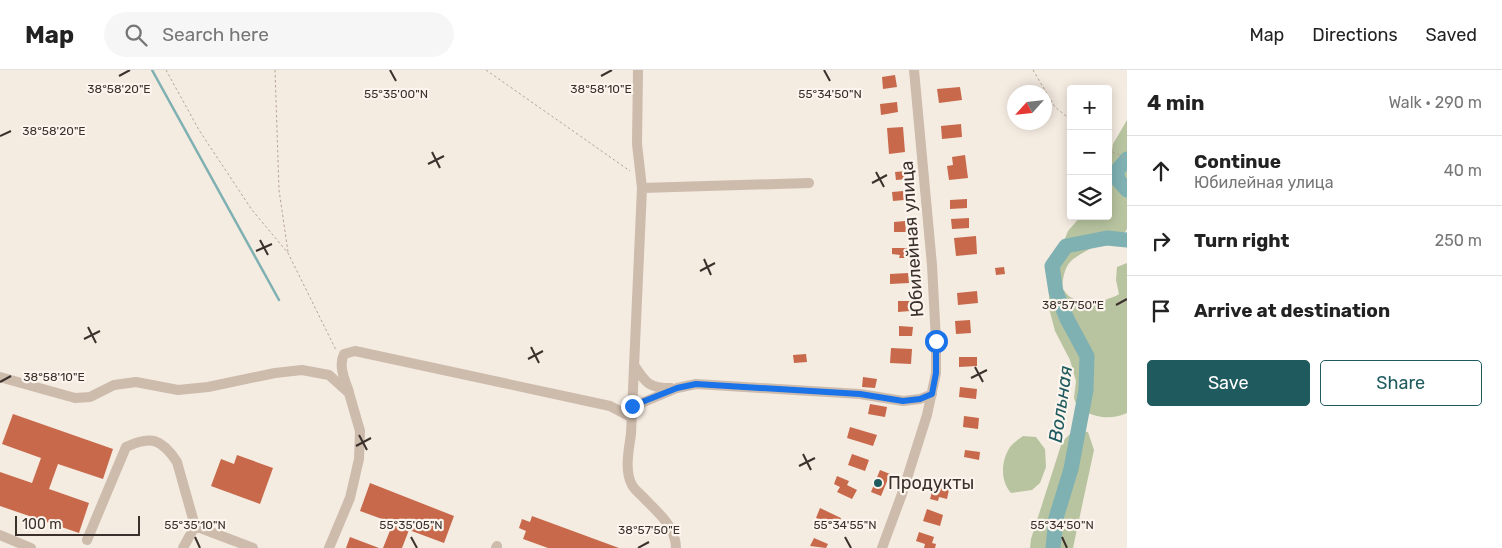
<!DOCTYPE html>
<meta charset="utf-8">
<style>
body{margin:0;font-family:Rubik,sans-serif;background:#f6f6f6;color:#222}
.controls{position:absolute;right:15px;top:15px;display:grid;overflow:hidden;border-radius:5px;box-shadow:0 2px 12px #0003}
.controls button{width:45px;height:45px;display:grid;place-items:center;padding:0;border:0;border-bottom:1px solid #e0e0e0;background:#fff;color:#222;font:25px sans-serif}
.compass{position:absolute;left:1007px;top:15px;width:45px;height:45px;border-radius:50%;background:#fff;box-shadow:0 2px 12px #0003;rotate:243deg}
.scale{position:absolute;left:15px;bottom:12px;width:125px;box-sizing:border-box;padding-left:5px;border:2px solid #3b302b;border-top:0;font-size:14px;line-height:18px;white-space:nowrap;color:#3b302b;-webkit-text-stroke:4px #fbf5ee;paint-order:stroke}
.stop{position:absolute;width:15px;height:15px;margin:-11px;border:4px solid #1a73e8;border-radius:50%;background:#fff}
.stop.end{background:#1a73e8;border-color:#fff;box-shadow:0 1px 5px #0008}
.list{margin:0;padding:0;list-style:none}
h2{display:flex;justify-content:space-between;align-items:center;height:65px;margin:0;padding:0 20px;font-size:21px}
h2 small{font-size:16px;font-weight:400;color:#767676}
.list li{display:grid;grid-template-columns:32px 1fr auto;gap:15px;align-items:center;box-sizing:border-box;height:70px;padding:0 20px;border-top:1px solid #e0e0e0}
.list b{display:block;font-size:19px;white-space:nowrap}
.list p{margin:0;font-size:16px;white-space:nowrap;color:#767676}
.list em{font-size:16px;font-style:normal;color:#767676}
.actions{display:flex;gap:10px;padding:15px 20px}
.actions a{flex:1;padding:11px 0;border:1px solid #1f5a5e;border-radius:5px;text-align:center;font-size:18px;color:#1f5a5e}
.actions .main{background:#1f5a5e;color:#fff}
.icon{flex:none;width:28px;height:28px;fill:none;stroke:currentColor;stroke-width:2;stroke-linecap:round;stroke-linejoin:round}
.map{position:relative;flex:none;width:1127px;height:478px;overflow:hidden}
header{display:flex;align-items:center;gap:30px;box-sizing:border-box;height:70px;padding:0 25px;background:#fff;border-bottom:1px solid #e0e0e0}
header strong{font-size:24px}
nav{display:flex;gap:28px;margin-inline-start:auto;font-size:18px}
.search{width:350px;height:45px;background:#f6f6f6;display:flex;align-items:center;gap:12px;box-sizing:border-box;padding:0 18px;border-radius:28px;color:#767676;font-size:19px}
main{display:flex}
aside{flex:1;background:#fff}
.map>svg:first-child{display:block}
.green{fill:#b8c4a0}
.lines{fill:none;stroke-linecap:round;stroke-linejoin:round}
.stream{stroke:#7fb0b2;stroke-width:2.5}
.river{stroke:#7fb0b2;stroke-width:15}
.building{fill:#c8694b}
.path{stroke:#b9a596;stroke-width:1;stroke-dasharray:2.5 2.5;stroke-linecap:butt}
.minor{stroke:#cdbbac;stroke-width:10}
.route{stroke:#1a73e8;stroke-width:6}
.ticks{fill:none;stroke:#3b302b;stroke-width:2}
.poi-dot{fill:#1f5a5e;stroke:#fbf5ee;stroke-width:2}
.labels{text-anchor:middle;stroke-width:4.5;stroke-linejoin:round;paint-order:stroke}
.street-label{font-size:18px;fill:#3b302b;stroke:#fbf5ee}
.poi-label{font-size:18px;fill:#3b302b;stroke:#fbf5ee;text-anchor:start}
.water-label{font-size:19px;font-style:italic;fill:#1f5a5e;stroke:#fbf5ee}
.ticks-label{font-size:12px;text-anchor:middle;fill:#3b302b;stroke:#fbf5ee;stroke-width:4.5;stroke-linejoin:round;paint-order:stroke}
</style>
<header>
<strong>Map</strong>
<div class="search"><svg class="icon" aria-label="search" viewBox="0 0 24 24"><circle cx="10" cy="10" r="6"/><path d="M15 15l6 6"/></svg>Search here</div>
<nav><a>Map</a><a>Directions</a><a>Saved</a></nav>
</header>
<main>
<div class="map">
<svg width="1127" height="478" viewBox="0 0 1127 478">
<rect width="100%" height="100%" fill="#f4ebe1"/>
<!-- green -->
<path class="green" d="M1127 50V159L1125 162C1112 168 1081 182 1071 191 1064 198 1063 209 1062 218 1065 221 1067 225 1070 227 1084 234 1107 232 1119 224L1116 210 1117 197 1127 193V343C1109 351 1096 347 1078 339L1074 328 1076 311 1070 290 1055 261 1049 238V208L1068 161 1081 146H1108V108L1113 74Z
M1073 361 1088 362 1094 380 1073 478H1030L1031 469 1062 372Z
M1023 366 1036 367 1045 379 1046 397 1040 413 1032 420 1011 423C1000 410 1001 391 1010 377 1013 373 1019 369 1023 366Z"/>
<g class="lines">
<!-- stream -->
<path class="stream" d="M152 0 279 230"/>
<!-- river -->
<path class="river" d="M1127 89 1116 102 1119 111 1127 120
M1053 478 1056 448 1071 399 1086 320 1087 286 1067 249 1056 222 1052 196 1066 176 1107 168 1127 170"/>
</g>
<!-- building -->
<path class="building" d="M895 5 897 17 883 19 882 7Z
M960 17 962 30 939 33 937 19Z
M897 32 898 42 881 45 880 34Z
M961 54 962 67 942 69 941 56Z
M903 57 905 82 889 84 887 58Z
M965 85 968 108 949 110 947 96 953 95 952 87Z
M907 101V109L896 110 895 102Z
M903 121 904 130 893 131 892 122Z
M967 129V138L950 139V130Z
M969 148V158L952 159 951 149Z
M905 151 906 162H894V152Z
M976 166 977 184 956 186 954 168Z
M892 178H907L906 188H899L900 185 892 184Z
M1004 197 1005 204 996 205 995 198Z
M908 203 909 213 890 214V204Z
M977 221 978 233 958 235 957 223Z
M898 231H910V241L898 242Z
M970 250 971 263 956 264 955 251Z
M899 256 913 257 912 266H899Z
M891 278 912 279 911 294 890 293Z
M806 284 807 292 794 293 793 285Z
M959 287H977V296L959 297Z
M863 307 877 309 875 318 862 317Z
M960 317 977 319 976 329 959 327Z
M870 334 887 337 885 347 868 344Z
M13 344 113 379 103 409 58 394 49 419 89 433 79 463 0 436V402L32 413 41 388 2 374Z
M964 346 979 348 978 359 963 357Z
M850 357 877 365 873 376 847 368Z
M965 380 980 382 979 390 964 387Z
M852 384 869 390 865 401 848 395Z
M237 385 273 398 260 434 211 416 221 389 234 394Z
M880 400 890 404 881 426 871 422Z
M837 406 849 411 847 415 857 420 852 429 837 422 840 417 834 414Z
M935 411 950 415 947 429 939 427 938 431 930 429Z
M370 413 454 446 444 473 409 460 402 478H383L393 453 360 441Z
M820 438 841 448 837 458 816 448Z
M927 439 943 445 940 456 923 451Z
M532 446 619 478H548L523 469 526 461 519 458 522 449 530 452Z
M919 462 934 467 932 473 936 474 935 478H924L925 474 916 471Z
M350 467 379 478H346Z
M814 468 828 474 826 478 810 476Z"/>
<g class="lines">
<!-- path -->
<path class="path" d="M166 0 199 60 252 140 288 183 336 280
M275 0 279 120 288 182
M486 0 630 101
M1033 0 1055 37 1071 50
M1108 80 1127 88"/>
<!-- minor -->
<path class="minor" d="M638 0 637 74 642 118 631 364C629 379 624 400 632 415 634 419 639 423 642 426 656 441 676 456 676 478
M642 118 809 113
M634 295C645 312 648 318 671 318
M0 307 75 328 90 327 114 315 136 312 178 320 208 317 275 303 302 300 329 305 349 323 360 361 359 389 350 428 329 478
M349 322C345 310 338 296 344 284L355 281 610 336 631 347
M632 337 677 318 696 314 860 324 903 331 920 329 932 324
M195 456 253 478
M0 465 31 478
M87 470 126 377C151 365 162 369 177 392L195 456 183 478
M496 478 497 476
M882 478 902 424 927 345 936 303V271L932 195 914 0"/>
</g>
<g class="lines">
<!-- route -->
<path class="route" d="M632 336 677 318 696 314 860 324 903 331 920 329 932 324 936 303V271"/>
</g>
<!-- ticks -->
<path class="ticks" d="M390 0 396 11M824 0 830 11M119 6 130 0M601 6 612 0M0 66 11 61M432 82 440 98M428 94 444 86M876 102 884 117M872 113 887 105M260 170 268 185M256 181 272 174M704 189 711 205M700 201 715 193M1116 235 1127 229M88 257 96 273M84 269 100 261M531 277 539 293M528 289 543 281M975 297 983 312M971 308 987 300M0 312 11 306M359 365 367 380M356 376 371 368M803 384 811 400M799 396 815 388M195 467 200 478M411 467 417 478M845 467 851 478M1062 467 1067 478M638 478 649 472"/>
<!-- markers -->
<circle class="poi-dot" cx="878" cy="413" r="5"/>
<g class="labels">
<!-- street labels -->
<g class="street-label">
<text transform="translate(912 169) rotate(-94)" y="6">Юбилейная улица</text>
</g>
<!-- poi labels -->
<g class="poi-label">
<text x="888" y="419">Продукты</text>
</g>
<!-- water labels -->
<g class="water-label">
<text transform="translate(1060 334) rotate(-82)" y="7">Вольная</text>
</g>
</g>
<g class="ticks-label">
<text x="119" y="23">38°58'20"E</text>
<text x="601" y="23">38°58'10"E</text>
<text x="396" y="28">55°35'00"N</text>
<text x="830" y="28">55°34'50"N</text>
<text x="54" y="65">38°58'20"E</text>
<text x="1073" y="239">38°57'50"E</text>
<text x="54" y="311">38°58'10"E</text>
<text x="195" y="459">55°35'10"N</text>
<text x="411" y="459">55°35'05"N</text>
<text x="845" y="459">55°34'55"N</text>
<text x="1062" y="459">55°34'50"N</text>
<text x="649" y="464">38°57'50"E</text>
</g>
</svg>
<div class="controls">
<button>+</button>
<button>−</button>
<button><svg class="icon" aria-label="layers" viewBox="0 0 24 24"><path d="M12 4l9 5-9 5-9-5zM3 14l9 5 9-5"/></svg></button>
</div>
<svg class="compass" viewBox="-18 -18 36 36"><path d="M0-13l5 13h-10z" fill="#e53935"/><path d="M0 13l5-13h-10z" fill="#767676"/></svg>
<div class="scale">100 m</div>
<div class="stop" style="left:936px;top:271px"></div>
<div class="stop end" style="left:632px;top:336px"></div>
</div>
<aside>
<h2>4 min<small>Walk · 290 m</small></h2>
<ul class="list">
<li><svg class="icon" aria-label="ahead" viewBox="0 0 24 24"><path d="M12 20V5M6 11l6-6 6 6"/></svg><div><b>Continue</b><p>Юбилейная улица</p></div><em>40 m</em></li>
<li><svg class="icon" aria-label="right" viewBox="0 0 24 24"><path d="M7 20v-9h11M14 6l5 5-5 5"/></svg><div><b>Turn right</b></div><em>250 m</em></li>
<li><svg class="icon" aria-label="arrive" viewBox="0 0 24 24"><path d="M6 21V4h12l-3 4 3 4H6"/></svg><div><b>Arrive at destination</b></div></li>
</ul>
<div class="actions"><a class="main">Save</a><a>Share</a></div>
</aside>
</main>
